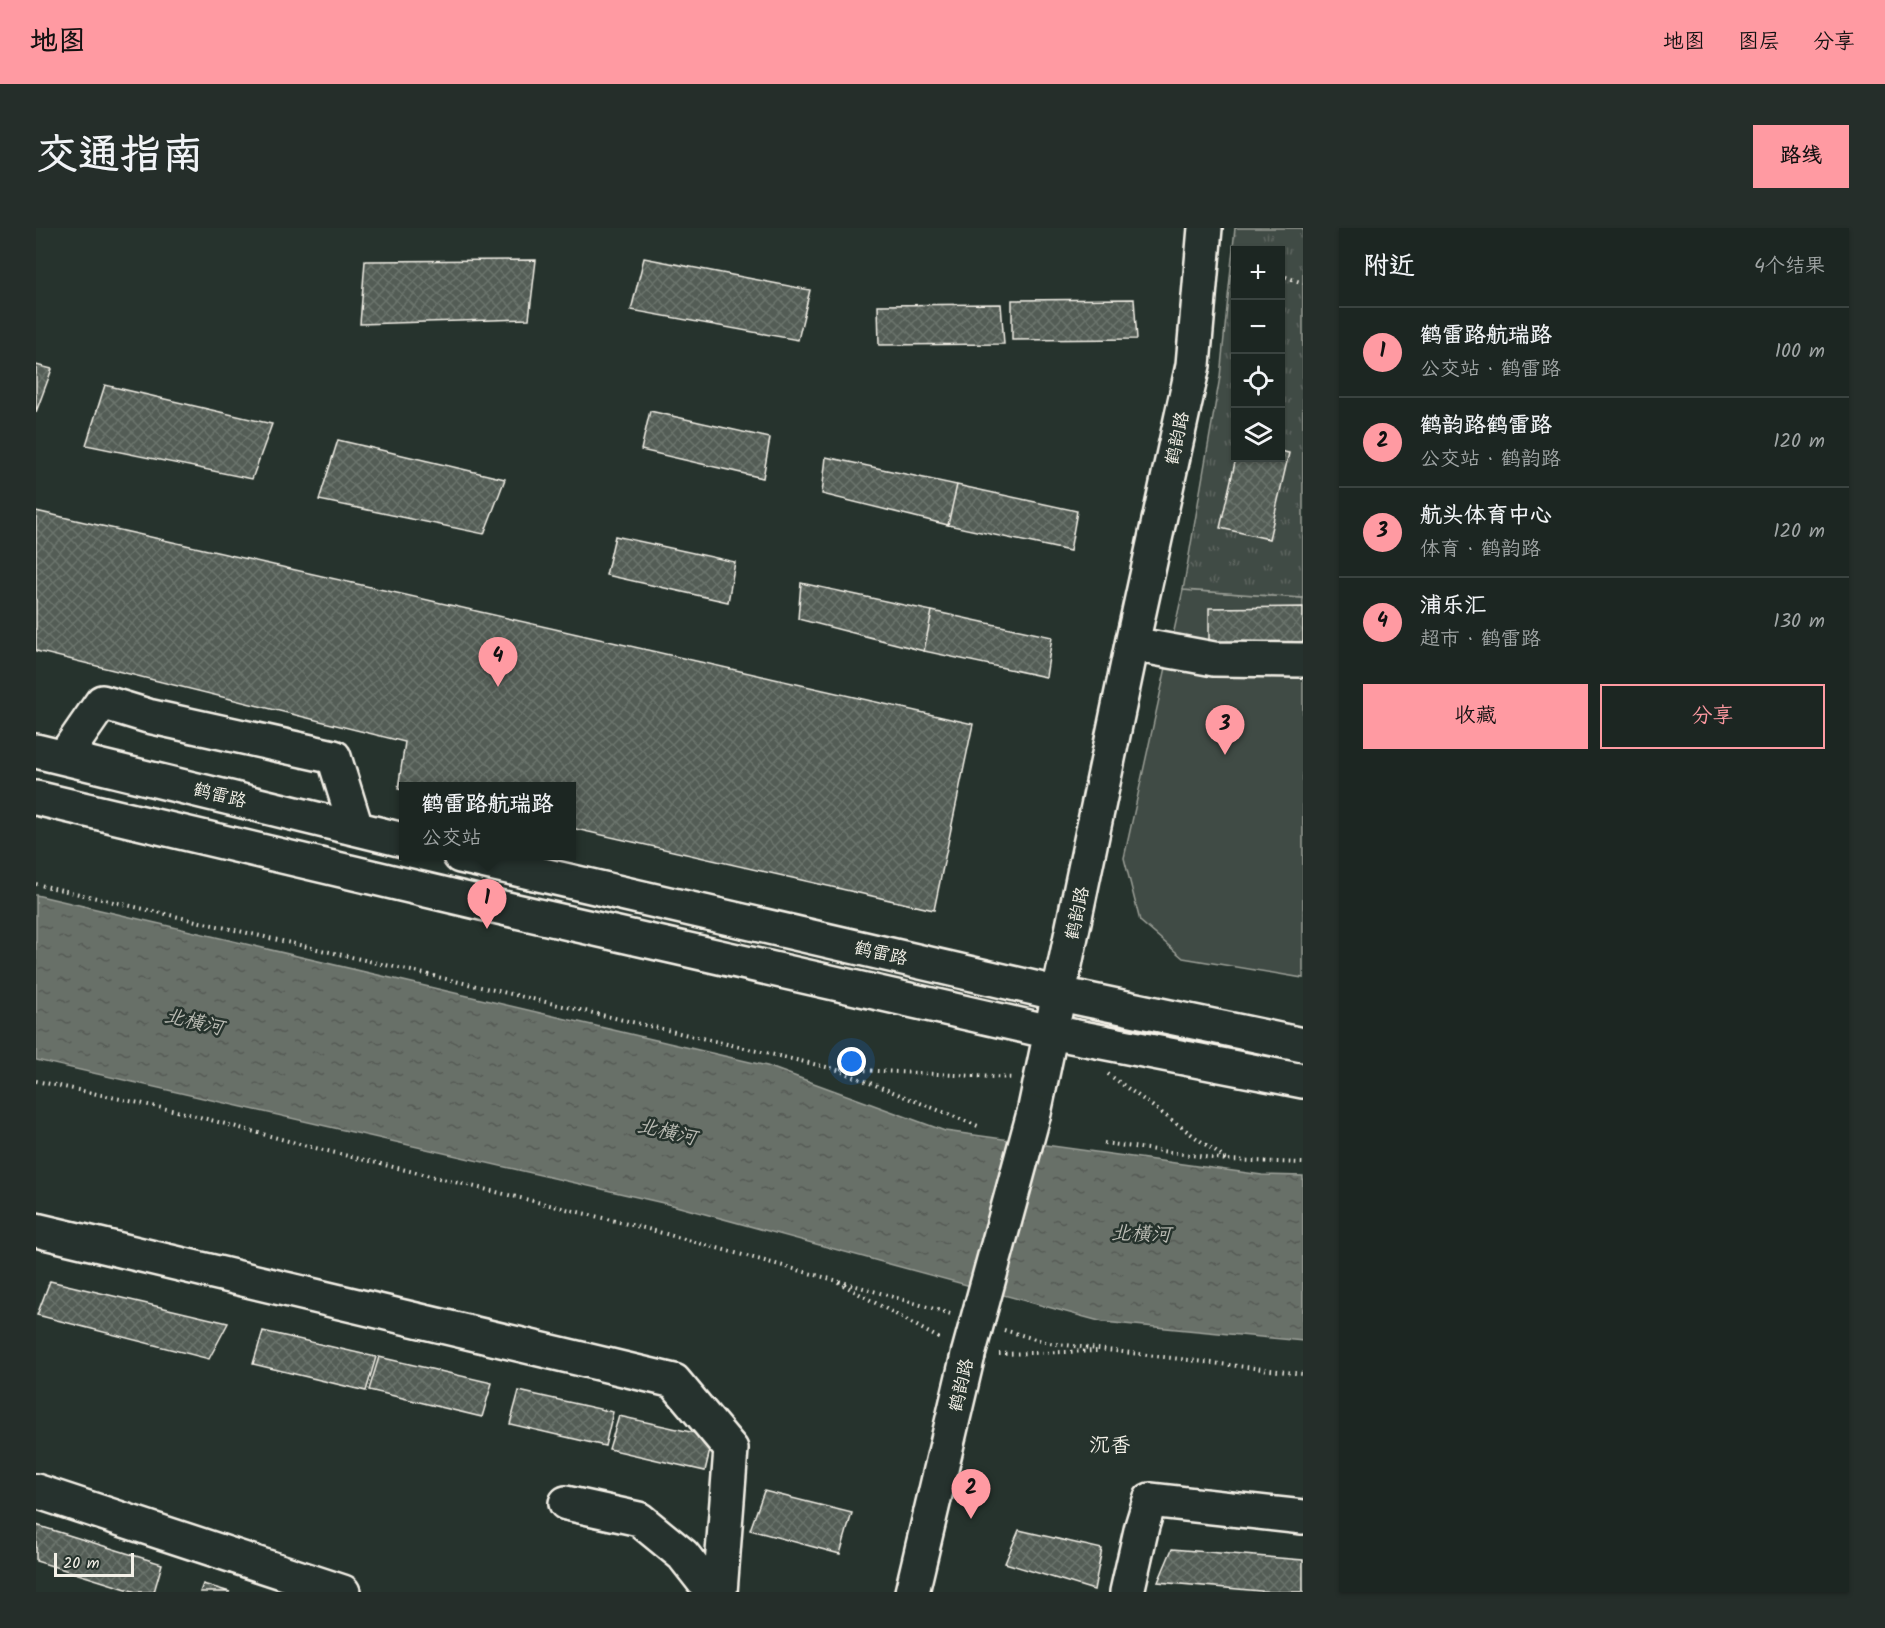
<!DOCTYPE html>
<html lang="zh">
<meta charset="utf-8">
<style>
body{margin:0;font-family:Kalam,"LXGW WenKai TC",sans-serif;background:#252e2a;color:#f1f3f6}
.controls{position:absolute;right:18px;top:18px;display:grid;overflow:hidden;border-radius:0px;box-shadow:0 2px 4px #0004}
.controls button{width:54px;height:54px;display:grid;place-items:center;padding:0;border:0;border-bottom:2px solid #3a4340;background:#1c2622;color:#f1f3f6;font:30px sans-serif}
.scale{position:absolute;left:18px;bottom:15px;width:80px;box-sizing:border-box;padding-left:6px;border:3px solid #f4f1e8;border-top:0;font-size:16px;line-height:21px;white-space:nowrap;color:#f4f1e8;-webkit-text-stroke:4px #26332d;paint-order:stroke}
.you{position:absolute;left:816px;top:834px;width:21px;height:21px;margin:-15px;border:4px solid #fff;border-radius:50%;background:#1a73e8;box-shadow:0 0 0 9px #1a73e833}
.badge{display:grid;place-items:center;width:39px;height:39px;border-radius:50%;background:#ff9aa2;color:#111;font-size:20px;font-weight:700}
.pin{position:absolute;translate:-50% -50px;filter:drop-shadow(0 2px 3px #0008)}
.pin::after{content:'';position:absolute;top:32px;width:21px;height:18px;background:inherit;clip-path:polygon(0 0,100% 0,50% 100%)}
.popup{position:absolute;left:363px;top:554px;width:177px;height:78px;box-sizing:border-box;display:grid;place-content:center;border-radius:0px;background:#1c2622;filter:drop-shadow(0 2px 4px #0005);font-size:20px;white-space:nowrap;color:#a0a5a5}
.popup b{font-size:22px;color:#f1f3f6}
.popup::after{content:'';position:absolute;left:50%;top:100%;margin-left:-12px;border:12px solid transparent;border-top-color:#1c2622}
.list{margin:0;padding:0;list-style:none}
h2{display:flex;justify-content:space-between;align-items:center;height:78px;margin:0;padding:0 24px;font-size:26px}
h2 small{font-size:20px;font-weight:400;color:#a0a5a5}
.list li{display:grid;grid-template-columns:39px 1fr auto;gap:18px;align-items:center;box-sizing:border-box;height:90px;padding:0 24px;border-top:2px solid #3a4340}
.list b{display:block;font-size:22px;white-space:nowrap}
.list p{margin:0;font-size:20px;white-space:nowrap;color:#a0a5a5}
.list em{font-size:20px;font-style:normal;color:#a0a5a5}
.actions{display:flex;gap:12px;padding:18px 24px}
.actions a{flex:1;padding:14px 0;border:2px solid #ff9aa2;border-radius:0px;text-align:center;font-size:21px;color:#ff9aa2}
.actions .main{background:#ff9aa2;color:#111}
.icon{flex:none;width:33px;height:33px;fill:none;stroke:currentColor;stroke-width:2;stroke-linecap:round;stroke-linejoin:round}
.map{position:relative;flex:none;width:1267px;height:1364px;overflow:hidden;border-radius:0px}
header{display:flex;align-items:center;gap:36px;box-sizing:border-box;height:84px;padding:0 30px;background:#ff9aa2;color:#111}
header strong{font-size:28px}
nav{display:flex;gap:33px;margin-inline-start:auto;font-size:21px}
.intro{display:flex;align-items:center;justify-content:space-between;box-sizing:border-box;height:144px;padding:0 36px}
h1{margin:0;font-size:42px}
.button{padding:15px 27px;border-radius:0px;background:#ff9aa2;color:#111;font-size:21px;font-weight:700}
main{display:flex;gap:36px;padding:0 36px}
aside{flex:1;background:#1c2622;border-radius:0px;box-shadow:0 2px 4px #0004}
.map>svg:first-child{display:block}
.grass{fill:#414b45;stroke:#9a9e96;stroke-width:1.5}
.park{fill:url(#park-tufts);stroke:#9a9e96;stroke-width:1.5;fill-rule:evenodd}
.water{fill:url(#water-ripples);stroke:#9fa39b;stroke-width:1.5}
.building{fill:url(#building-cross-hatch);stroke:#f4f1e8;stroke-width:1.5}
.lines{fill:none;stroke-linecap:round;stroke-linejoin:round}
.minor-casing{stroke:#f4f1e8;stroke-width:38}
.path{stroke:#f4f1e8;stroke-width:4;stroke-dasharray:1.5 4.5;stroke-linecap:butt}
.minor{stroke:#26332d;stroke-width:33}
.minor-bridge-casing{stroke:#f4f1e8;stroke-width:38;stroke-linecap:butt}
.minor-bridge{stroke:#26332d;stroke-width:33}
.labels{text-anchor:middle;stroke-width:5;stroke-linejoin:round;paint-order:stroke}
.street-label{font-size:18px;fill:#f4f1e8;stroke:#26332d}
.water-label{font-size:20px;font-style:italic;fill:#bcbdb5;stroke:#26332d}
.quarter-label{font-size:21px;fill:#f4f1e8;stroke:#26332d}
</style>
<header>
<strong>地图</strong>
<nav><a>地图</a><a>图层</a><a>分享</a></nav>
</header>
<div class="intro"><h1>交通指南</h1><a class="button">路线</a></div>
<main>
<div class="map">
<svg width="1267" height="1364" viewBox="0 0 1267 1364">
<defs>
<pattern id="park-tufts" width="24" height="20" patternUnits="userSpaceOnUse" patternTransform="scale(1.5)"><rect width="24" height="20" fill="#414b45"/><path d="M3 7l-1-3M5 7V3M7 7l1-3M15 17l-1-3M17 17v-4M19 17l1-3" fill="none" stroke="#5d6560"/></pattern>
<pattern id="water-ripples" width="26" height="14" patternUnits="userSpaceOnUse" patternTransform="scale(1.5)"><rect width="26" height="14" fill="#676f68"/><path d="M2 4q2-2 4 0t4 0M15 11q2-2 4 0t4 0" fill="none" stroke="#565a55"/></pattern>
<pattern id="building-cross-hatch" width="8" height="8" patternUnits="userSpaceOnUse" patternTransform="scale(1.5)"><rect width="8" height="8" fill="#525c55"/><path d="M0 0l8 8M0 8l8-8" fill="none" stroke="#6c746d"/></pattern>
</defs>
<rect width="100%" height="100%" fill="#26332d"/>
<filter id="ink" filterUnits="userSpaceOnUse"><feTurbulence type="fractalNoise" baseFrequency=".0167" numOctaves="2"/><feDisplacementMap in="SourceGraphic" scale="12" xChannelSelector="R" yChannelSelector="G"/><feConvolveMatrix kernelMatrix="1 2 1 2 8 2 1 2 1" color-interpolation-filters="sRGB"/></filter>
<g filter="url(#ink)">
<!-- grass -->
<path class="grass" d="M1147 362 1267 370V750L1147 730 1104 693 1088 630Z"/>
<!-- park -->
<path class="park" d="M1199 0H1267V370L1147 362 1184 149ZM1200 22H1244V230H1200Z"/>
<!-- water -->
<path class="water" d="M0 667 731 838 909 903 1226 947 1267 948V1113L1067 1094 636 977 0 832Z"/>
<!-- building -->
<path class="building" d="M608 30 774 62 762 112 595 82Z
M500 32 493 91 324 96 329 33Z
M1098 71 1101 111 976 112V72Z
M965 76 968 116 843 117 842 77Z
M0 137 16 141 0 184Z
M69 157 236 196 216 251 50 217Z
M614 183 734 210 727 250 605 222Z
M302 212 469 251 448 306 283 272Z
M1244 223 1253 225 1233 311 1184 300 1200 230H1244Z
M790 229 921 257 912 297 786 266Z
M921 257 1041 283 1034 323 912 297Z
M0 283 937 496 898 682 535 600V558H367V562L362 561 369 514 0 423Z
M579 308 699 334 692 374 570 347Z
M765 355 896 383 888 423 762 391Z
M1267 379V420H1173V380Z
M896 383 1016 409 1010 449 888 423Z
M14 1053 192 1095 173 1131 1 1087Z
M227 1103 340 1129 330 1163 217 1136Z
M343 1129 456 1155 446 1189 333 1162Z
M483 1163 577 1184 569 1218 474 1196Z
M583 1188 677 1209 669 1243 573 1221Z
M728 1263 816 1285 804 1326 714 1302Z
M0 1297 126 1336 118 1364H100L0 1333Z
M983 1302 1066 1321 1058 1362 969 1335Z
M1136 1321 1267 1332V1364H1236L1122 1354Z
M167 1356 194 1364H164Z"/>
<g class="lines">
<!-- minor casing -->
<g class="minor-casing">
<path id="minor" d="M1096 416 1178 431 1267 432
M0 523 367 612
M28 529 66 474 112 488 298 529 320 600
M0 570 458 678 1015 804 1267 853
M424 628 1024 766 1267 817
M998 885 1096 416 1157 137 1169 0
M0 1002 638 1153 695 1221 684 1364
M0 1263 307 1364
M530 1275 603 1291 647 1327 676 1364
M876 1364 932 1127
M1091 1364 1106 1298 1114 1272 1267 1289"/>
</g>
<!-- path -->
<path class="path" d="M1244 47 1267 55
M0 656 799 841 942 898
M805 841 977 850
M1072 846 1191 932
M0 853 145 884 271 918 608 1000 824 1059 915 1086
M1068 915 1191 932 1267 935
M802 1054 906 1112
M968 1102 1013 1115 1267 1146
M963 1126 1061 1123"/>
<!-- minor -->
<use href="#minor" class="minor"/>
<!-- minor-bridge casing -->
<g class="minor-bridge-casing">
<path id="minor-bridge" d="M932 1127 998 885"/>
</g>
<!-- minor-bridge -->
<use href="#minor-bridge" class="minor-bridge"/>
</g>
</g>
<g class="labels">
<!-- street labels -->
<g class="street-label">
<text transform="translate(1141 210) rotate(-78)" y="6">鹤韵路</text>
<text transform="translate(184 567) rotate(14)" y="6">鹤雷路</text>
<text transform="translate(1041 685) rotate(-78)" y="6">鹤韵路</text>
<text transform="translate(845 725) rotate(13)" y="6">鹤雷路</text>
<text transform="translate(925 1157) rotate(-77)" y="6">鹤韵路</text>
</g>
<!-- water labels -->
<g class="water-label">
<text transform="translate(158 793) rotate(13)" y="7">北横河</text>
<text transform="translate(631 903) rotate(13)" y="7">北横河</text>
<text transform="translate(1105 1005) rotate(2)" y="7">北横河</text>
</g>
<!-- quarter labels -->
<g class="quarter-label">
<text x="1074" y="1224">沉香</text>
</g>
</g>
</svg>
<div class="controls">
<button>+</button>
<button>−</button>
<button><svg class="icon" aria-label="locate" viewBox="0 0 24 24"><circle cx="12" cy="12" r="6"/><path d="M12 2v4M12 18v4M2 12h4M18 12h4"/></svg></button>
<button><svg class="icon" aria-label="layers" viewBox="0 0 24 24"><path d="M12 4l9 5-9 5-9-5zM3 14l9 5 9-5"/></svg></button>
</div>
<div class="scale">20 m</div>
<div class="you"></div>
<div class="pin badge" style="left:451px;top:701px">1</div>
<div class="popup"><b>鹤雷路航瑞路</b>公交站</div>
<div class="pin badge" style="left:935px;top:1291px">2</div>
<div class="pin badge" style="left:1189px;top:527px">3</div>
<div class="pin badge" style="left:462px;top:459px">4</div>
</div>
<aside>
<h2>附近<small>4个结果</small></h2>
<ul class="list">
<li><span class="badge">1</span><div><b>鹤雷路航瑞路</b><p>公交站 · 鹤雷路</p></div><em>100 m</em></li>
<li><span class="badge">2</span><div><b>鹤韵路鹤雷路</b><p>公交站 · 鹤韵路</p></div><em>120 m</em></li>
<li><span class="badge">3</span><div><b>航头体育中心</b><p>体育 · 鹤韵路</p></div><em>120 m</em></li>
<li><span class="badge">4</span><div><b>浦乐汇</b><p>超市 · 鹤雷路</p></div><em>130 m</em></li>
</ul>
<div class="actions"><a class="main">收藏</a><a>分享</a></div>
</aside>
</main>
